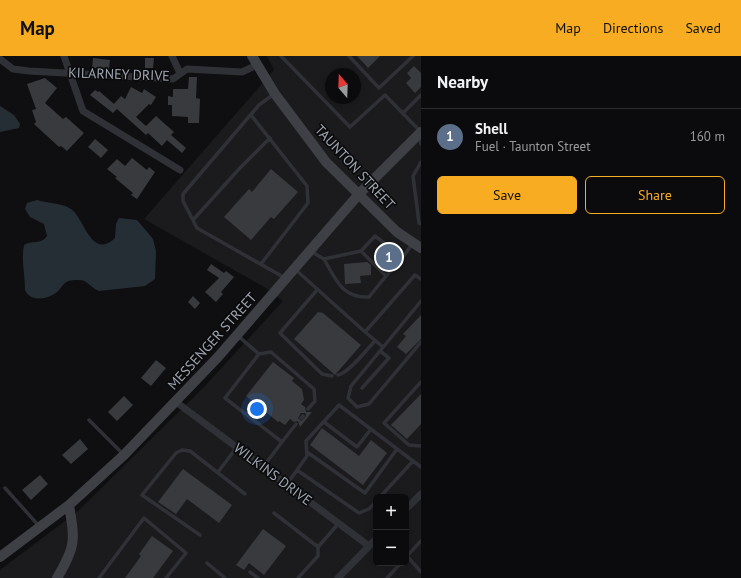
<!DOCTYPE html>
<meta charset="utf-8">
<style>
body{margin:0;font-family:"PT Sans",sans-serif;background:#141416;color:#f1f3f6}
.controls{position:absolute;right:12px;bottom:12px;display:grid;overflow:hidden;border-radius:6px;box-shadow:0 2px 10px #0003}
.controls button{width:36px;height:36px;display:grid;place-items:center;padding:0;border:0;border-bottom:1px solid #2b2b2e;background:#0b0b0d;color:#f1f3f6;font:20px sans-serif}
.compass{position:absolute;left:325px;top:12px;width:36px;height:36px;border-radius:50%;background:#0b0b0d;box-shadow:0 2px 10px #0003;rotate:341deg}
.you{position:absolute;left:257px;top:353px;width:14px;height:14px;margin:-10px;border:3px solid #fff;border-radius:50%;background:#1a73e8;box-shadow:0 0 0 6px #1a73e833}
.badge{display:grid;place-items:center;width:26px;height:26px;border-radius:50%;background:#f7ac21;color:#fff;font-size:13px;font-weight:700}
.pin{position:absolute;translate:-50% -50%;border:2px solid #fff;box-shadow:0 1px 4px #0006}
.list{margin:0;padding:0;list-style:none}
h2{display:flex;justify-content:space-between;align-items:center;height:52px;margin:0;padding:0 16px;font-size:17px}
h2 small{font-size:13px;font-weight:400;color:#9a9b9d}
.list li{display:grid;grid-template-columns:26px 1fr auto;gap:12px;align-items:center;box-sizing:border-box;height:56px;padding:0 16px;border-top:1px solid #2b2b2e}
.list b{display:block;font-size:15px;white-space:nowrap}
.list p{margin:0;font-size:13px;white-space:nowrap;color:#9a9b9d}
.list em{font-size:13px;font-style:normal;color:#9a9b9d}
.actions{display:flex;gap:8px;padding:12px 16px}
.actions a{flex:1;padding:9px 0;border:1px solid #f7ac21;border-radius:6px;text-align:center;font-size:14px;color:#f7ac21}
.actions .main{background:#f7ac21;color:#111}
.map{position:relative;flex:none;width:421px;height:522px;overflow:hidden}
header{display:flex;align-items:center;gap:24px;box-sizing:border-box;height:56px;padding:0 20px;background:#f7ac21;color:#111}
header strong{font-size:19px}
nav{display:flex;gap:22px;margin-inline-start:auto;font-size:14px}
main{display:flex}
aside{flex:1;background:#0b0b0d}
.map>svg:first-child{display:block}
.built{fill:#1b1b1e;fill-rule:evenodd}
.water{fill:#262e35}
.building{fill:#393a3e;fill-rule:evenodd}
.lines{fill:none;stroke-linecap:round;stroke-linejoin:round}
.lane{stroke:#303136;stroke-width:3.5}
.street{stroke:#303136;stroke-width:7}
.secondary{stroke:#3e4046;stroke-width:10}
.labels{text-anchor:middle;stroke-width:3.5;stroke-linejoin:round;paint-order:stroke}
.street-label{font-size:14px;fill:#a0a6b2;stroke:#0b0b0c}
</style>
<header>
<strong>Map</strong>
<nav><a>Map</a><a>Directions</a><a>Saved</a></nav>
</header>
<main>
<div class="map">
<svg width="421" height="522" viewBox="0 0 421 522">
<rect width="100%" height="100%" fill="#0f0f11"/>
<!-- built -->
<path class="built" d="M267 0H421V522H0V514L77 456 204 331 283 245 264 231 144 163 274 14ZM331 18H355V42H331ZM376 441H406V507H376Z"/>
<!-- water -->
<path class="water" d="M0 50 14 59 20 68 19 72 0 76Z
M37 144C49 148 60 146 71 153 84 161 91 205 115 182L116 168 119 162 137 164 153 183 156 195 155 223 145 230 99 235C91 232 87 223 78 224 74 224 68 224 65 227 62 229 60 234 57 236 47 244 30 246 25 234 25 218 21 205 24 189 32 184 41 189 47 180L44 168 30 161 25 153 27 147Z"/>
<!-- building -->
<path class="building" d="M357 0H380L368 12Z
M93 2 110 4 109 13 92 12Z
M145 2H154L153 12H145Z
M414 10 421 17V31L415 37 406 27 411 22 407 17Z
M189 21H197L196 42 200 43 199 67H188V61L172 60V49H168V40L173 41V33H188Z
M45 22 57 32 45 47 63 63 66 61 84 77 67 95 61 90 59 91 34 68 36 66 32 54 36 53 27 28Z
M131 31 142 37 144 33 156 41 151 49 149 48 136 61 146 70 156 60 174 76 171 79 186 92 182 97 167 84 162 90 148 77 146 79 117 53 113 57 90 39 95 34 98 36 99 35 114 48 121 40 125 43Z
M95 83 108 94 101 102 88 91Z
M132 102 147 114 149 111 155 116 137 143 131 139 133 137 115 122 117 121 107 113 117 103 125 110Z
M271 113 298 136 274 163 271 161 251 184 224 161 249 133 252 136Z
M367 206 371 209V219L360 220 361 227 345 228 344 208Z
M211 208 224 217 226 215 234 221 221 236 223 238 216 246 205 236 219 222 207 214Z
M193 240 200 247 195 253 188 246Z
M318 256 323 257 361 289 335 319 294 283Z
M421 259V283L406 298 397 291 406 280 403 278Z
M156 304 166 312 151 330 141 322Z
M273 306 294 322 292 325 302 333 304 344 301 348 305 351 306 356H312L300 371 298 365 294 366 290 363 285 369 279 365 278 366 246 340ZM301 357H305L306 360 301 365 298 362Z
M421 338V368L407 383 391 369Z
M124 340 133 349 117 365 108 356Z
M322 372 359 400 371 384 387 397 363 429 310 389Z
M80 383 88 393 71 408 62 399Z
M183 413 232 449 219 467 187 443 176 458 158 446Z
M40 419 48 428 31 444 22 434Z
M263 473 286 490 264 519 249 507 244 514 236 509Z
M152 480 173 495 153 522H125L141 500 139 498Z"/>
<g class="lines">
<!-- lane -->
<path class="lane" d="M281 0 350 71 385 39 420 75
M349 0 379 32 413 0
M274 38 259 49 183 138V145L197 172 285 222
M403 57 421 39
M251 59 307 130 308 147 261 208
M419 79 421 88
M421 106 413 120 419 167 421 168
M193 164 239 113 270 82
M361 195 375 180 403 201
M312 196 324 203 361 195 386 220 403 201 412 188
M324 203C336 224 342 242 369 241L386 220
M296 214 365 276
M317 234 280 277 322 318 332 320
M238 280 259 298 225 342 282 386 263 411
M383 291 365 276 415 219 421 223
M380 295 351 330 348 342 357 351 369 348 421 286
M259 298 271 296 314 333 315 345 308 353
M338 319C348 318 368 292 375 285
M421 326 384 367 409 389 421 390
M362 332 389 302 380 295 421 245
M301 362 303 360
M89 364 123 398
M324 366 357 391 371 373
M282 386 296 368
M307 396 365 437 397 393
M297 414 359 457 369 453 376 446
M218 416 237 391
M287 428 307 400 306 385 339 349 421 411
M5 432 39 470
M380 441 413 405
M274 457 318 491 339 467
M200 479 142 439 176 397 182 394 190 395 245 438
M407 500 421 516
M406 501 421 485
M207 507 225 522
M250 516 258 522
M99 522 144 462 186 497 166 522
M298 522 318 500V491
M387 522 401 507"/>
<!-- street -->
<path class="street" d="M64 0 83 55 180 114
M172 0 180 17
M0 3 13 13 29 15 173 23 187 13 242 16 257 9
M176 346 369 490
M406 453 421 438
M338 522 376 483"/>
<!-- secondary -->
<path class="secondary" d="M252 0 275 38 326 106 397 176 421 192
M0 501 69 449 124 399 218 301 359 138 421 76
M57 522C76 490 75 485 69 449"/>
</g>
<g class="labels">
<!-- street labels -->
<g class="street-label">
<text transform="translate(119 18) rotate(2)" y="5">KILARNEY DRIVE</text>
<text transform="translate(355 111) rotate(47)" y="5">TAUNTON STREET</text>
<text transform="translate(212 285) rotate(-48)" y="5">MESSENGER STREET</text>
<text transform="translate(273 418) rotate(37)" y="5">WILKINS DRIVE</text>
</g>
</g>
</svg>
<div class="controls">
<button>+</button>
<button>−</button>
</div>
<svg class="compass" viewBox="-18 -18 36 36"><path d="M0-13l5 13h-10z" fill="#e53935"/><path d="M0 13l5-13h-10z" fill="#9a9b9d"/></svg>
<div class="you"></div>
<div class="pin badge" style="left:389px;top:201px;background:#5c6f8a">1</div>
</div>
<aside>
<h2>Nearby<small></small></h2>
<ul class="list">
<li><span class="badge" style="background:#5c6f8a">1</span><div><b>Shell</b><p>Fuel · Taunton Street</p></div><em>160 m</em></li>
</ul>
<div class="actions"><a class="main">Save</a><a>Share</a></div>
</aside>
</main>
